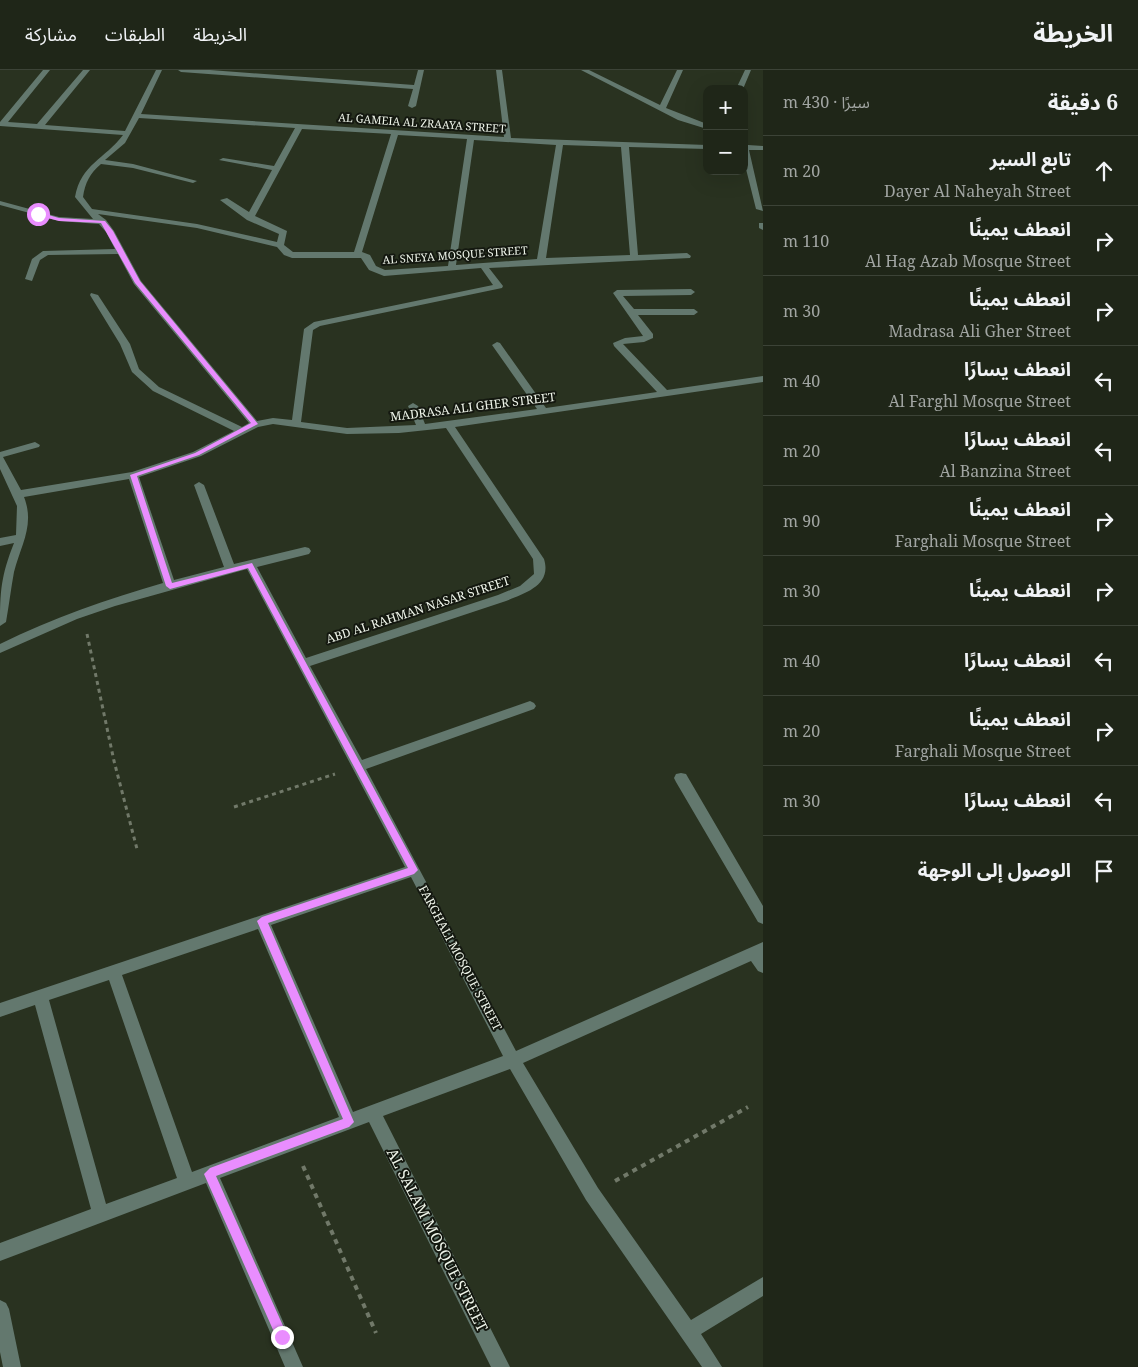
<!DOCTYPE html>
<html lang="ar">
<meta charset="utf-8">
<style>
body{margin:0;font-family:"Noto Serif","Noto Sans Arabic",serif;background:#2c3225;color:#f1f3f6;direction:rtl}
.controls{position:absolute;right:15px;top:15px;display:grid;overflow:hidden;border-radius:10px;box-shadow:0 5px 20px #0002}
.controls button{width:45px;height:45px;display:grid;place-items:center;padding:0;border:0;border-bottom:1px solid #3c4337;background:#1f2618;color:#f1f3f6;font:25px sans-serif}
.stop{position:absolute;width:15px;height:15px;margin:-11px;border:4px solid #e98dfe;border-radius:50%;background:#fff}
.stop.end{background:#e98dfe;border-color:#fff;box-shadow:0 1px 5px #0008}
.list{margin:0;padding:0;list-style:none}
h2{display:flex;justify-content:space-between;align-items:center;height:65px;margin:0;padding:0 20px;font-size:21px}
h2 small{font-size:16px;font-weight:400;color:#a1a5a2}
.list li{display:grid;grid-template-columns:32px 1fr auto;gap:15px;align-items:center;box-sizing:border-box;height:70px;padding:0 20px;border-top:1px solid #3c4337}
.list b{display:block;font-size:19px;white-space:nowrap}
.list p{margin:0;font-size:16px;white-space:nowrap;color:#a1a5a2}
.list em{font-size:16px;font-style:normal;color:#a1a5a2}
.icon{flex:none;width:28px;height:28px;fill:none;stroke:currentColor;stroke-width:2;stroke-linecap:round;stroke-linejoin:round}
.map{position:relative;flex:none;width:763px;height:1297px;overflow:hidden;direction:ltr}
header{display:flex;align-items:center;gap:30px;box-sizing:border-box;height:70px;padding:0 25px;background:#1f2618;border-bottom:1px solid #3c4337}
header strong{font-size:24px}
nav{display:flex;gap:28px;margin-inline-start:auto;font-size:18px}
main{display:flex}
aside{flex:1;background:#1f2618}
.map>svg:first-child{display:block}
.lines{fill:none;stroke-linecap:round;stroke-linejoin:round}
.path-far1{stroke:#717969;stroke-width:3;stroke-dasharray:4 4;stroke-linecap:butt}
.path{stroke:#717969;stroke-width:4;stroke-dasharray:5 5;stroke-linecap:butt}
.minor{fill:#63786e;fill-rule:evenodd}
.route{fill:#e98dfe}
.labels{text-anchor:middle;stroke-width:4;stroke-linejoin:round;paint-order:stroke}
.far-street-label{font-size:11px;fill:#eff5ea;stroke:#141810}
.street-label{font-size:12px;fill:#eff5ea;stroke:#141810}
.near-street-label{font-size:15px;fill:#eff5ea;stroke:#141810}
</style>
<header>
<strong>الخريطة</strong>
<nav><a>الخريطة</a><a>الطبقات</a><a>مشاركة</a></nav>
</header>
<main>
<aside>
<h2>6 دقيقة<small>سيرًا · 430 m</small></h2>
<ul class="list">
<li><svg class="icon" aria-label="ahead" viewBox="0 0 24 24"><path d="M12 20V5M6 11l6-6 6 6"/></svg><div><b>تابع السير</b><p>Dayer Al Naheyah Street</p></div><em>20 m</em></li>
<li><svg class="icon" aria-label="right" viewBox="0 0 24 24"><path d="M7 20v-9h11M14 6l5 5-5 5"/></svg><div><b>انعطف يمينًا</b><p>Al Hag Azab Mosque Street</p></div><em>110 m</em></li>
<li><svg class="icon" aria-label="right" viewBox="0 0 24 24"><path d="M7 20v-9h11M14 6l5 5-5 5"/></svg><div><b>انعطف يمينًا</b><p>Madrasa Ali Gher Street</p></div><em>30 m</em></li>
<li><svg class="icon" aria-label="left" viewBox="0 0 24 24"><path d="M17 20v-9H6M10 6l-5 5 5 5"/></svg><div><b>انعطف يسارًا</b><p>Al Farghl Mosque Street</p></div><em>40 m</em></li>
<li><svg class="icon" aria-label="left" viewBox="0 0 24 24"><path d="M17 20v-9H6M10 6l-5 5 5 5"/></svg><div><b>انعطف يسارًا</b><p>Al Banzina Street</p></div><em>20 m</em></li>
<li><svg class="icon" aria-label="right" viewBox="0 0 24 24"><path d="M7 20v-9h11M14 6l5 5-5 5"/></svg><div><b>انعطف يمينًا</b><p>Farghali Mosque Street</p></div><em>90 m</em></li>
<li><svg class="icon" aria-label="right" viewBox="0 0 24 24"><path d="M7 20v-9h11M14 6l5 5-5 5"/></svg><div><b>انعطف يمينًا</b></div><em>30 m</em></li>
<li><svg class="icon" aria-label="left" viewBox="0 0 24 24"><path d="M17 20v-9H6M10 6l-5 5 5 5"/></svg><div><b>انعطف يسارًا</b></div><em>40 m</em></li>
<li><svg class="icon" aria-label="right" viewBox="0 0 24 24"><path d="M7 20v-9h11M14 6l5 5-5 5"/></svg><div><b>انعطف يمينًا</b><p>Farghali Mosque Street</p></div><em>20 m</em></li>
<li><svg class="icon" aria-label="left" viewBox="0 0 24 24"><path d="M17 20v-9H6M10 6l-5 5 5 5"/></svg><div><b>انعطف يسارًا</b></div><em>30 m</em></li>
<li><svg class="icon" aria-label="arrive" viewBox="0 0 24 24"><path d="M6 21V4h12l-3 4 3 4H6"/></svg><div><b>الوصول إلى الوجهة</b></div></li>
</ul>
</aside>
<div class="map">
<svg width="763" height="1297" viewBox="0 0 763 1297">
<rect width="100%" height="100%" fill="#293220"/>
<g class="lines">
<!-- path-far1 -->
<path class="path-far1" d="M87 564 114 691 137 779
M234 737 335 704"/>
<!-- path -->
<path class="path" d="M303 1096 376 1263
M615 1111 748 1037"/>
<!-- minor -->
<path class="minor" d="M43 0H50L8 52 37 54 83 0H90L45 55 125 61 156 0H162L141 44 504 67 496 0H502L511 68 707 75V79L629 77 638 185 687 183 691 186 690 188 489 198 503 216 502 218 320 256 313 260 301 352 347 358 416 355 408 336 413 333 418 336 425 354 537 339 492 275 497 272 500 273 546 338 657 322 614 276 613 273 625 268 643 266 613 223 617 220 691 219 695 222 691 225 623 226 634 239H694L698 242 694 245H638L653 264V268L644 272 623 274 667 320 763 306V312L455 357 544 489C552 515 526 523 506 531L310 596 362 690 530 631 534 633 536 636 534 639 366 699 516 981 763 872V903L758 901 751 891 523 993 598 1118 691 1250 763 1207V1226L701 1264 722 1297H702L586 1130 510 999 383 1046 510 1297H491L369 1052 220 1108 303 1297H285L206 1113 0 1191V1173L91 1139 35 935 0 947V933L405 797 247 499 115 536 77 549 0 583V574C53 548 107 529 163 513L129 409 24 427C35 455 21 475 14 502 11 518 9 535 6 552L0 556C0 521 1 506 14 473L0 476V468L16 465 17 436 0 399V382L35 372 40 375 39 377 3 387 21 420 132 402 193 382 234 361 153 321 132 302 120 274 90 225 91 223 98 225 130 274 139 299 159 317 242 357 249 353 134 214 118 184 48 185 40 190 32 211 25 209 32 189 43 181 115 179 106 162 99 154 59 151 0 135V131L59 147 93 149 75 127C81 94 105 89 123 65L0 56V52ZM139 48 295 58 274 96 223 88 219 90 272 100 249 142 227 128 220 130 247 150 279 164 277 172 197 154 92 139 83 127C85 113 90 103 101 94L133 98 193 113 197 111 133 94 105 90 125 73ZM302 59 391 64 354 182H293L284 175 287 161 255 146ZM398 65 467 69 448 196 385 200 376 196 370 185 362 182ZM474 70 556 75 537 189 456 195ZM563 75 621 77 630 185 546 188ZM98 144 197 158 277 177 284 185 292 188H361L369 200 384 206 481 198 493 215 314 252 304 259 292 350 273 348 257 351 141 211 114 161 106 150ZM273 354 347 364 399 363 446 358 533 489 534 504 520 516 498 525 306 588 257 497 309 484 311 481 309 478 305 477 234 494 204 415 199 412 194 415 224 497 174 510 139 407 201 386 258 357ZM411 807 503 986 353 1042 271 855ZM258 859 339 1047 192 1102 122 905ZM109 910 177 1108 106 1134 49 930Z
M178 0H210L414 15 418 0H424L416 36 412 38 408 36 413 19 181 2Z
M581 0H589L660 35 677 0H683L666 38 707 54V59L678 50Z
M745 0H751L743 19H736Z
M744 73 748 75 763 76V80H749L763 141 756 139 744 91Z
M759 153H763V160L759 158Z
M681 703 686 704 763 836V854L758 852 676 712 674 708 676 704Z
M0 1230 6 1233 9 1239 21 1297H3L0 1282Z"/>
</g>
<!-- route -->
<path class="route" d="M38 142 59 148 105 151 113 161 140 211 258 354 199 385 137 406 172 513 252 493 418 800 414 804 268 853 354 1052 349 1057 216 1106 288 1267 282 1273 278 1271 204 1104 210 1098 343 1049 257 851 262 847 408 798 248 498 170 519 166 516 130 405 195 383 251 353 135 213 101 153 59 151 36 145Z"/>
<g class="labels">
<!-- far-street labels -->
<g class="far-street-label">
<text transform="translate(422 53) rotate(4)" y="4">AL GAMEIA AL ZRAAYA STREET</text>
<text transform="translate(455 185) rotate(-4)" y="4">AL SNEYA MOSQUE STREET</text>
</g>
<!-- street labels -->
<g class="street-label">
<text transform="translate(473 337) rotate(-7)" y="4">MADRASA ALI GHER STREET</text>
<text transform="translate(418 540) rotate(-18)" y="4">ABD AL RAHMAN NASAR STREET</text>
<text transform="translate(460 888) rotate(62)" y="4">FARGHALI MOSQUE STREET</text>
</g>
<!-- near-street labels -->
<g class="near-street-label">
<text transform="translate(437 1170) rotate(63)" y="5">AL SALAM MOSQUE STREET</text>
</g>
</g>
</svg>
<div class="controls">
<button>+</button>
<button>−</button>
</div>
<div class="stop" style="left:38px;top:144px"></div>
<div class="stop end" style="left:282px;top:1267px"></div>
</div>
</main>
